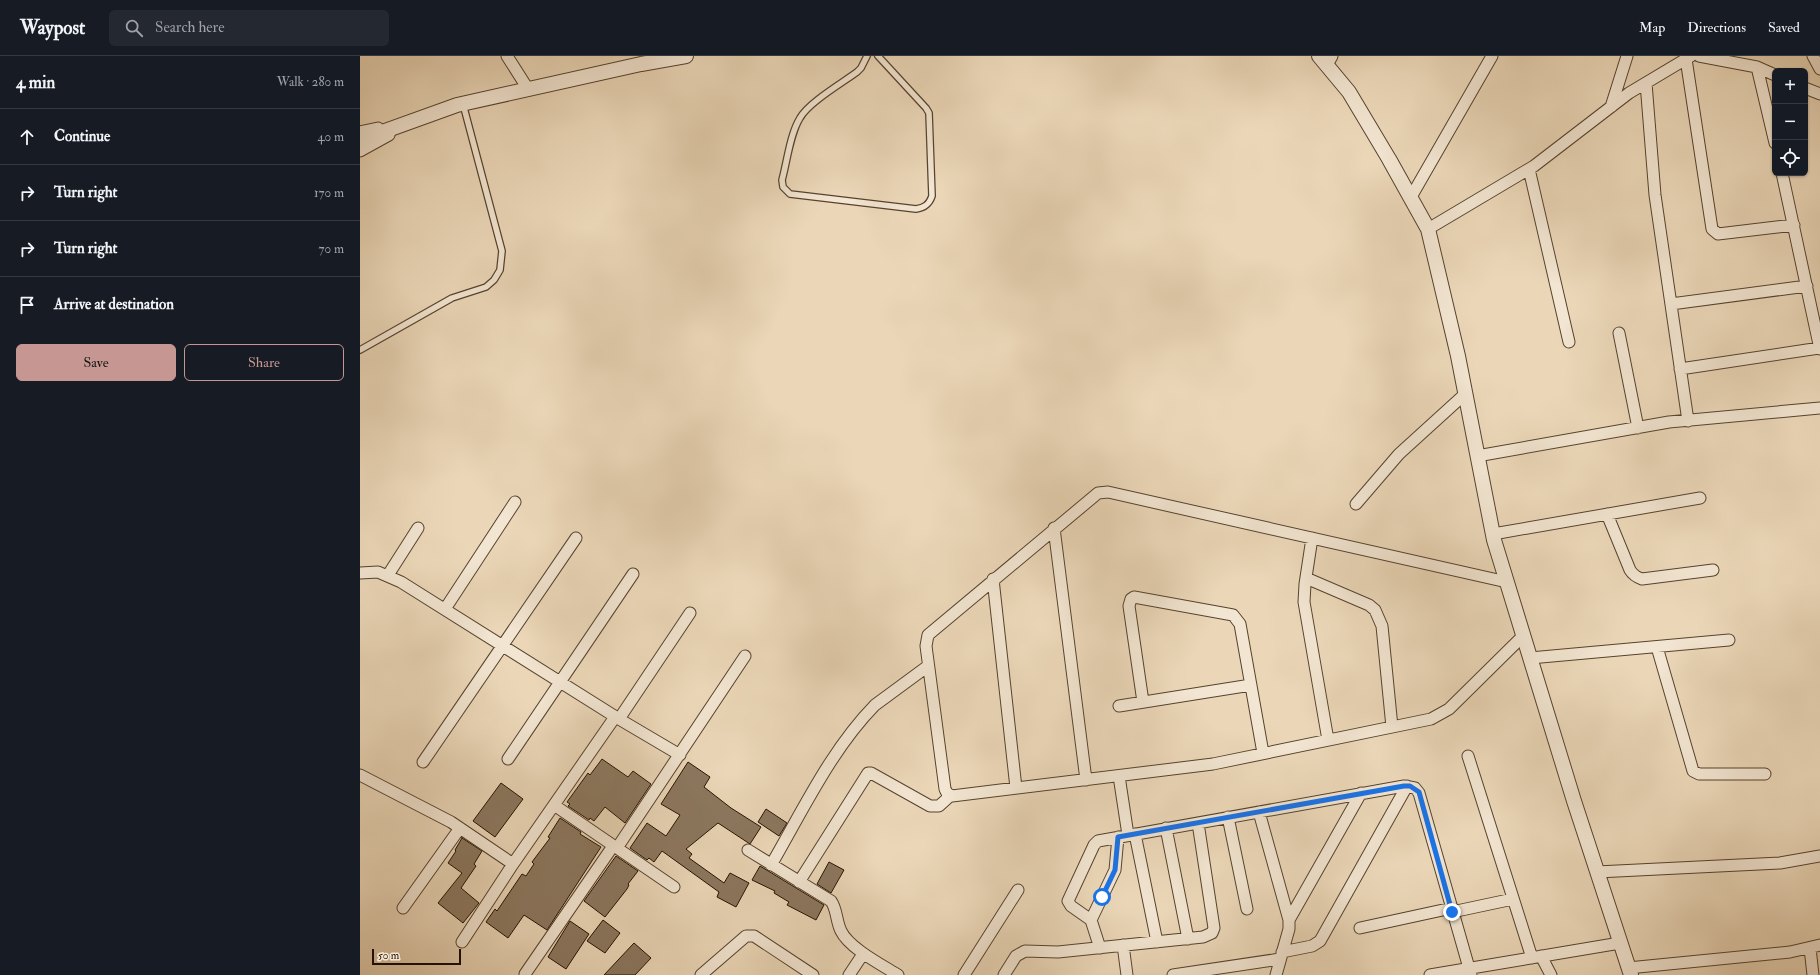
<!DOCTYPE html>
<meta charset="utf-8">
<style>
body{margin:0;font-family:"IM FELL Double Pica",serif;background:#242831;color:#f1f3f6}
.controls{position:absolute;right:12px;top:12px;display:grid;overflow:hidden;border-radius:6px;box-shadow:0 1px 3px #0004}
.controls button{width:36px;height:36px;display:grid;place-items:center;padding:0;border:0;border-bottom:1px solid #363941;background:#171b24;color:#f1f3f6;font:20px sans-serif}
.scale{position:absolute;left:12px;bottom:10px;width:89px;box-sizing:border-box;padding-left:4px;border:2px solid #251201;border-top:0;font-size:11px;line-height:14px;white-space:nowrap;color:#251201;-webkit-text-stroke:3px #f2e5d1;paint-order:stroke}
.stop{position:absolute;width:12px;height:12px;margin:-9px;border:3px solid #1a73e8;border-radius:50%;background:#fff}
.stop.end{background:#1a73e8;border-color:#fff;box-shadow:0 1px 4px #0008}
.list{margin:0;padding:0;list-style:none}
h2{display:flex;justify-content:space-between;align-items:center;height:52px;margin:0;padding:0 16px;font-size:17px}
h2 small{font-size:13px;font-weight:400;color:#9ea1a6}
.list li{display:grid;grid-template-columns:26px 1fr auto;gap:12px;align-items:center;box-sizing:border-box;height:56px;padding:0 16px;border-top:1px solid #363941}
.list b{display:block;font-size:15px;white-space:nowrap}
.list em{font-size:13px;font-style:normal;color:#9ea1a6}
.actions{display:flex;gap:8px;padding:12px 16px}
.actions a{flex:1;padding:9px 0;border:1px solid #c59692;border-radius:6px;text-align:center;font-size:14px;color:#c59692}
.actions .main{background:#c59692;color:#111}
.icon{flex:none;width:22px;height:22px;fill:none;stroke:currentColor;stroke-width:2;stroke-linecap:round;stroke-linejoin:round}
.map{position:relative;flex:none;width:1460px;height:919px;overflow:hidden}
header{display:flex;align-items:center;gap:24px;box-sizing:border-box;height:56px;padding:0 20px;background:#171b24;border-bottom:1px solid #363941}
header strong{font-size:19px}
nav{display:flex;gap:22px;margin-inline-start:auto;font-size:14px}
.search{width:280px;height:36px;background:#242831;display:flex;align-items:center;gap:10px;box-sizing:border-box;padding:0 14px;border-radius:6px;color:#9ea1a6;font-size:15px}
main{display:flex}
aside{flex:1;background:#171b24}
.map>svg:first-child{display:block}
.building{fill:#8c7860;stroke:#251201}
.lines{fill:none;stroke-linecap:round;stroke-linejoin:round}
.service-casing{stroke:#56432f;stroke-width:8}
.minor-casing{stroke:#56432f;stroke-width:13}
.tertiary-casing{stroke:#56432f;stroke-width:16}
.service{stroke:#f2e5d1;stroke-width:5.5}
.minor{stroke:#f2e5d1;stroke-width:11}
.tertiary{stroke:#f2e5d1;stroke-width:14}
.route{stroke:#1a73e8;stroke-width:5}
</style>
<header>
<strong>Waypost</strong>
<div class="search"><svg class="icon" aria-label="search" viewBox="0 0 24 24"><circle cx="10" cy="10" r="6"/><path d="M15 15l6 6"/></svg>Search here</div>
<nav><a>Map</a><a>Directions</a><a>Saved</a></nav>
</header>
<main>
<aside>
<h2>4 min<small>Walk · 280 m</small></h2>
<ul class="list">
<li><svg class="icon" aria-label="ahead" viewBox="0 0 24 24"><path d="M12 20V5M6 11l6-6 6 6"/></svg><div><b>Continue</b></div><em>40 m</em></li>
<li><svg class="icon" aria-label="right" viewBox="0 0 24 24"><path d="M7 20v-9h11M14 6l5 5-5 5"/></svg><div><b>Turn right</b></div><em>170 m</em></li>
<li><svg class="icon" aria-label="right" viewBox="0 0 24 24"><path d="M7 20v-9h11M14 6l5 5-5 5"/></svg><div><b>Turn right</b></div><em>70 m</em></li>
<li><svg class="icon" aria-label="arrive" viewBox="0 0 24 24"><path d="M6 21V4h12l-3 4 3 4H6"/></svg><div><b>Arrive at destination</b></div></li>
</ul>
<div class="actions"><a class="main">Save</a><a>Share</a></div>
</aside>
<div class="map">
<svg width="1460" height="919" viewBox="0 0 1460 919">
<rect width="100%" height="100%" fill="#ebd7b8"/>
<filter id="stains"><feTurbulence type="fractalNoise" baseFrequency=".005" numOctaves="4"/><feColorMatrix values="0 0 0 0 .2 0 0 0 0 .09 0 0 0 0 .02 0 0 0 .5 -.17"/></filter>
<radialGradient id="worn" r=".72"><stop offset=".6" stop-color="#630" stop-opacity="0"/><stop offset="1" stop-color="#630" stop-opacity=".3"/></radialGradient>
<!-- building -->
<path class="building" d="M242 703 268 721 273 715 291 728 265 767 245 751 234 765 230 762 229 764 208 750 210 748 207 746 228 717 230 719Z
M328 706 350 721 344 731 371 752 401 771 390 788 358 767 326 793 332 798 329 802 364 827 370 817 389 827 376 851 357 841 359 836 302 795 294 806 289 802 287 804 270 792 287 767 306 780 320 759 301 748Z
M141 727 163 743 135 781 113 765Z
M406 753 427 767 419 780 398 766Z
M200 762 221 776 220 778 241 791 187 874 164 859 148 882 126 866 135 853 137 855 162 818 166 820 174 808 172 806 190 782 188 781Z
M102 782 122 795 114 808 116 810 101 832 119 847 103 867 78 847 102 817 88 807 96 795 95 794Z
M256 800 278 815 268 828 269 829 267 833 245 861 224 845Z
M469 806 484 814 471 837 457 828Z
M400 810 464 849 456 864 427 849 429 846 414 837 415 835 392 824Z
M243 864 260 877 245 897 227 885Z
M210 865 229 878 206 913 188 901Z
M274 887 291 902 275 919H244Z"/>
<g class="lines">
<!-- service casing -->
<g class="service-casing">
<path id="service" d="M507 0 501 12 497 16C482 27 448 47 440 62 430 78 427 106 422 124L423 131 430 138 556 153C564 152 569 149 572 140L569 57 566 52 518 0
M0 294 92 242 126 231 134 224 140 214 142 195 103 48"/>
</g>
<!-- minor casing -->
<g class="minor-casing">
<path id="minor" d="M147 0 168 33
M1339 0 1397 11 1415 19
M1453 0 1460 13
M1326 3 1352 173 1358 178 1434 169
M967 9 972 0
M1397 11 1415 87
M1286 27 1295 139 1328 365
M1445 32 1460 38
M1251 51 1267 0
M0 76 18 72
M0 95 29 79
M1169 113 1209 286
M1422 117 1460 293
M1051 141 1132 0
M1068 173 1174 110 1269 37 1331 0
M1311 248 1447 230
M1259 277 1278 372
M1320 313 1460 292
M1117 400 1309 366 1460 352
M996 448 1039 398 1105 338
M1247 458 1270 514C1273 519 1276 521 1282 523L1353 514
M694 472 726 724
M1133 478 1340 442
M952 482 945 528 944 546 968 684
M0 517 18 516 41 526 259 663 320 699
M28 519 58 472
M946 522 1009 549 1015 554 1022 570 1032 671
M633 523 656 732
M1147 526 748 436 738 437 568 579 566 590 585 733 587 737 592 740 853 708 1071 663 1089 653 1163 580
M85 553 155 446
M1297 591 1333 715 1339 718H1405
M1170 602 1369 584
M783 646 769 550 771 543 774 541 873 559 880 568 903 697
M759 650 891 629
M259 663 330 557
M1108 700 1172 902
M148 703 273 518
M63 706 216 482
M0 719 91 766 153 808
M759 720 768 779
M194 749 314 831
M899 756 929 864V873L916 919
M868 761 887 853
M806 772 828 883
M775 778 797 886
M257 792 385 600
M388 794 471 845C477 853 476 865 481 875 489 892 522 909 538 919
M411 809C443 754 471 694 515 649L568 610
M1237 816 1420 807 1460 800
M439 826 508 717H511L570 750H579L590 740
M43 852 100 772
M1092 856 1153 843
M731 864 755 814 758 781
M929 864 1001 737
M1000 872 1092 852
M102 886 153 808 255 661
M763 889 767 919
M740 892 731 864 711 850 708 845 734 789 738 785 1044 730 1055 732 1059 737 1111 919
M1450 892 1453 919
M922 896 952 890 960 885 1047 730
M1181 900 1191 919
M1268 912 1430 896 1460 889
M165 918 253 790
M341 919 386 880H394L453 919
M489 919 503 898
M604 919 658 834
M644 919 656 900 665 895 698 896 843 881 852 877 854 872 838 767
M813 919 920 903
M1070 919 1260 887"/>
</g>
<!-- tertiary casing -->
<g class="tertiary-casing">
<path id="tertiary" d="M959 0 989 36 1029 103 1068 173 1098 300 1134 484 1214 745 1271 919
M0 84 97 49 281 8 326 0"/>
</g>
<!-- service -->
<use href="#service" class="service"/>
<!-- minor -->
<use href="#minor" class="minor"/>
<!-- tertiary -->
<use href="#tertiary" class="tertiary"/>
</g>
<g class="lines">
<!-- route -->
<path class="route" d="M742 841 755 814 758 781 1044 730H1050L1059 736 1092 856"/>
</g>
<rect width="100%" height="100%" filter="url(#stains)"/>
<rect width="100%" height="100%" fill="url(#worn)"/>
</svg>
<div class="controls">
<button>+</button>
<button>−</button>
<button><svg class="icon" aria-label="locate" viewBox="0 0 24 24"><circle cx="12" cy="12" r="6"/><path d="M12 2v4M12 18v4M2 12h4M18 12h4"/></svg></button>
</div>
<div class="scale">50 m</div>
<div class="stop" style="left:742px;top:841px"></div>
<div class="stop end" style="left:1092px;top:856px"></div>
</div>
</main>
